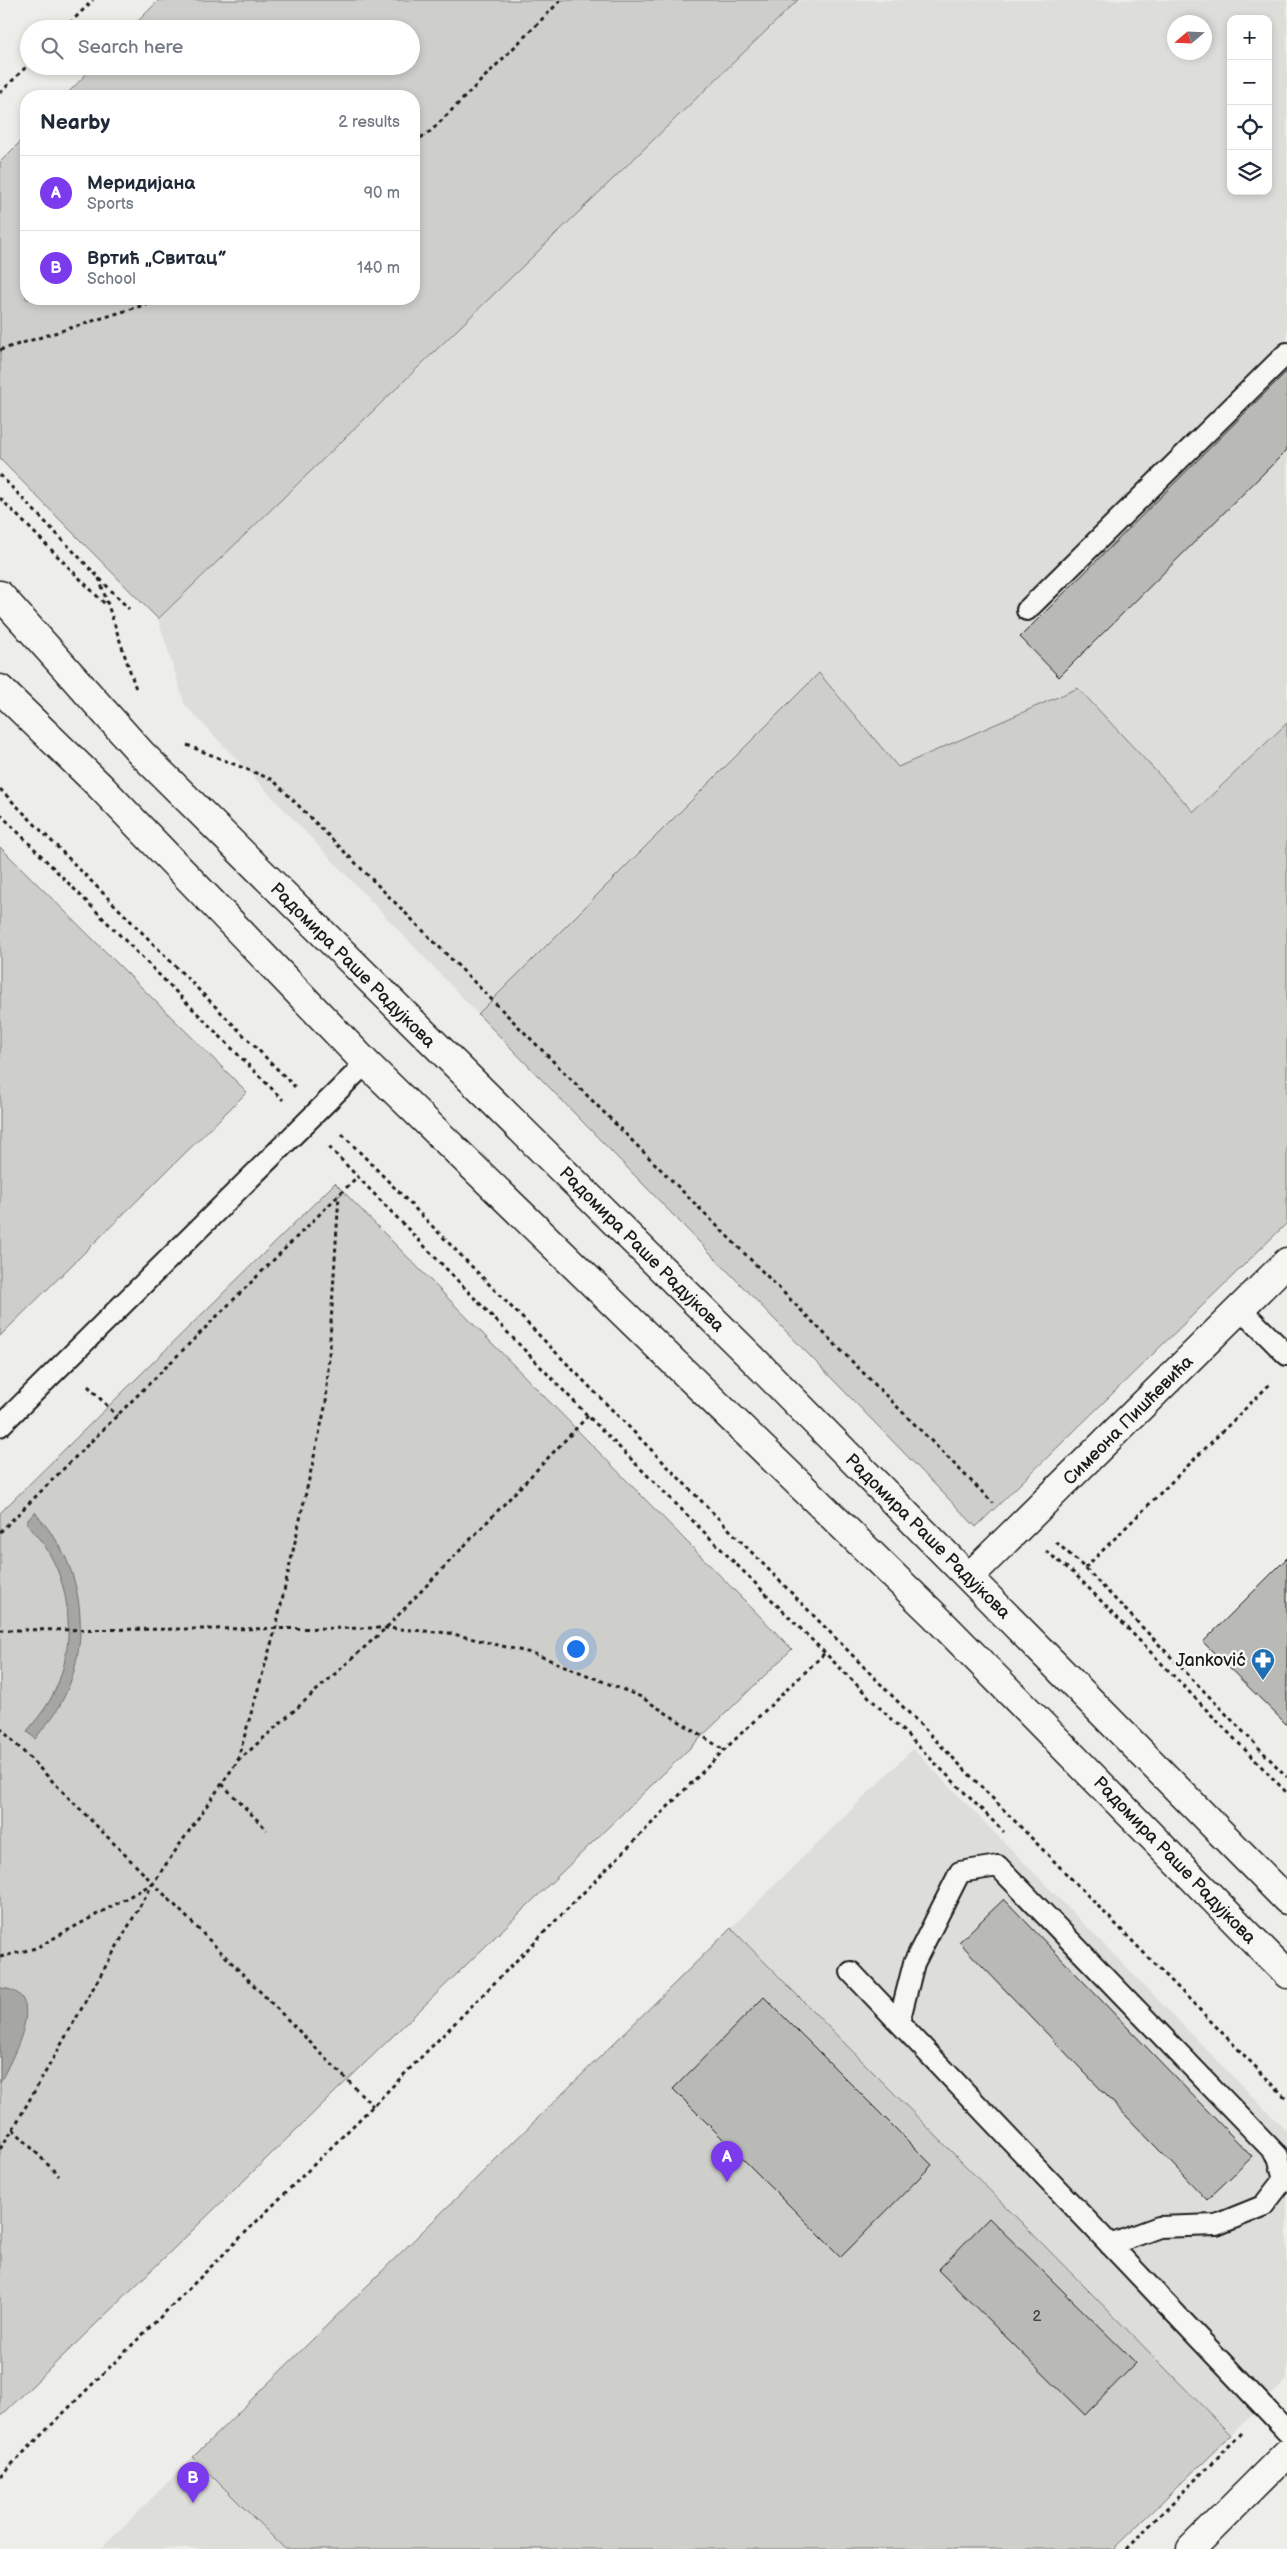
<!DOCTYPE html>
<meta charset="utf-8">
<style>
body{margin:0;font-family:"Balsamiq Sans",sans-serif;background:#f2f2f3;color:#1f2937}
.controls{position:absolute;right:15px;top:15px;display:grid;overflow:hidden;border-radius:10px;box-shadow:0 2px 8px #0003}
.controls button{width:45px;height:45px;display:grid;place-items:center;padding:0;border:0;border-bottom:1px solid #e0e1e3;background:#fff;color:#1f2937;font:25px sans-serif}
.compass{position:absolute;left:1167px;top:15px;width:45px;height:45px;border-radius:50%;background:#fff;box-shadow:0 2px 8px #0003;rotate:251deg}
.you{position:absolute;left:575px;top:1648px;width:18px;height:18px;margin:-12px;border:4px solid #fff;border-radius:50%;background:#1a73e8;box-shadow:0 0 0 8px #1a73e833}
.badge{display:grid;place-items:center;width:32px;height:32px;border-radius:50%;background:#7c3aed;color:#fff;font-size:16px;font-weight:700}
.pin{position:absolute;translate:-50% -41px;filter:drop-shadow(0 1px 2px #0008)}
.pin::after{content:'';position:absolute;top:26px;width:18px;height:15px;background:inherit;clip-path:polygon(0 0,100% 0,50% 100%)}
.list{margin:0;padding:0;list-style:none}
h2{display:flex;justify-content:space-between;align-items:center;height:65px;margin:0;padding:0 20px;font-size:21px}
h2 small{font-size:16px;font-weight:400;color:#747a83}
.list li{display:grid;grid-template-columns:32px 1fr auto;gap:15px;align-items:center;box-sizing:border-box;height:75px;padding:0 20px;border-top:1px solid #e0e1e3}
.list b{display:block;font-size:19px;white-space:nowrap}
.list p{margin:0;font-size:16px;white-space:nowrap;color:#747a83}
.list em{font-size:16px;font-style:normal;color:#747a83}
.icon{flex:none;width:28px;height:28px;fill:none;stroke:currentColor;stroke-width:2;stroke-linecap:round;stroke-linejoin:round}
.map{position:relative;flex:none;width:1287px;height:2549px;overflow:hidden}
.search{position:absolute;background:#fff;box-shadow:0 2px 8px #0003;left:20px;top:20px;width:400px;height:55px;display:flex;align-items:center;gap:12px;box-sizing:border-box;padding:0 18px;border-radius:28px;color:#747a83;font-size:19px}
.panel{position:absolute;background:#fff;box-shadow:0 2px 8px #0003;left:20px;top:90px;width:400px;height:215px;border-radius:20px}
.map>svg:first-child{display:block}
.built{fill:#ddddda;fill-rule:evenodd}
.green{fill:#cececb;stroke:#757574}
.water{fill:#a6a6a3;stroke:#6f6f6d}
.building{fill:#b9b9b6;stroke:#1c1c1c}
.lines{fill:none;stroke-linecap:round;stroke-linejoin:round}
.lane-casing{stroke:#1c1c1c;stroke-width:24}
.street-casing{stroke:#1c1c1c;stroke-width:31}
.secondary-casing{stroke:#1c1c1c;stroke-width:31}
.path{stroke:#1c1c1c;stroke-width:3;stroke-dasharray:4 4;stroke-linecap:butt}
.lane{stroke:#f6f6f2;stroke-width:20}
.street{stroke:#f6f6f2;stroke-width:28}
.secondary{stroke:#f6f6f2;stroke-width:28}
.labels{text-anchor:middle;stroke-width:5;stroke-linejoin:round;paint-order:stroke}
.number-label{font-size:15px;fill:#434342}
.street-label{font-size:18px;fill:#1c1c1c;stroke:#f6f6f2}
.poi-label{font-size:18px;fill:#1c1c1c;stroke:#f6f6f2;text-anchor:end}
</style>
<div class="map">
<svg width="1287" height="2549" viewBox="0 0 1287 2549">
<rect width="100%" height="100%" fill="#edede9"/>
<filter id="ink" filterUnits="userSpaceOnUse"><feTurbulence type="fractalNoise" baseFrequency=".02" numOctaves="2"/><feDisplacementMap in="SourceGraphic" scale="10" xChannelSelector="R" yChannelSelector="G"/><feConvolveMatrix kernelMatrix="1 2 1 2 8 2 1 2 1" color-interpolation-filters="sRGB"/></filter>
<g filter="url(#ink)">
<!-- built -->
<path class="built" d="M798 0H1287V723L1194 812 1078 688 898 767 819 673 478 1014 185 705 158 619ZM1231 19H1268V191H1231ZM1174 22H1204V52H1174Z
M913 1749 1287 2132V2380L1231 2435 731 1928Z
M193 2457 285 2549H101Z"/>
<!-- green -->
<path class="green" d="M159 0H798L158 619 0 459V162L26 136V299H414V96H65L94 66H411V29H130Z
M819 673 898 767 1078 688 1194 812 1287 723V1223L976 1527 478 1014Z
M0 847 247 1092 0 1336Z
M335 1183 792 1649 0 2417V1513Z
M731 1928 1231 2435 1113 2549H285L193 2457Z"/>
<!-- water -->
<path class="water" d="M35 1512C43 1523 53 1534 60 1546 87 1595 87 1656 60 1705 54 1717 43 1728 35 1739L27 1731C35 1721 44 1711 50 1700 75 1656 74 1596 49 1553 43 1542 33 1532 26 1522Z
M0 1988C52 1991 11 2059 0 2083Z"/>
<!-- building -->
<path class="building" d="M1287 371V450L1059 677 1020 637Z
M1287 1558V1725L1203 1642Z
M1004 1899 1252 2157 1207 2200 959 1942Z
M764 1997 932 2165 841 2257 673 2089Z
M989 2218 1136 2363 1085 2415 938 2270Z"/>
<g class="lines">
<!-- lane casing -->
<g class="lane-casing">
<path id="lane" d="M1027 610 1287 353
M1240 1308 1287 1355
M0 1426 366 1063
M851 1972 1287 2431
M899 2022 914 1963 960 1872 998 1866 1278 2156 1284 2179 1263 2206 1216 2225 1159 2227 1110 2245"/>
</g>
<!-- street casing -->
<g class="street-casing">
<path id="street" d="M969 1577 1287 1262
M1191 2549 1287 2453"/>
</g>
<!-- secondary casing -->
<g class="secondary-casing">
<path id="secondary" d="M0 595 142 754 754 1360 1287 1900
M0 689 100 786 366 1063 933 1614 1287 1974"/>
</g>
<!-- path -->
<path class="path" d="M64 29 93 0
M0 93 29 64
M414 142 431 131 561 0
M0 350 147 304 156 299
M0 475 129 609
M0 498 107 606
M99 578 136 689
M187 745 273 780 993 1503
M0 789 295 1087
M0 814 283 1100
M342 1134 1287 2099
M329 1147 588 1416 1004 1832
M88 1386 117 1416
M0 1532 358 1176
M1056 1542 1085 1568 1287 1777
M1046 1551 1075 1574 1287 1793
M1085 1568 1271 1383
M0 1630 386 1628 449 1633 535 1654 641 1697 724 1750
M0 1728 373 2106
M238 1761 386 1628 588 1416
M222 1784 267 1830
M0 1957 36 1948 152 1884
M13 2129 59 2176
M0 2149 13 2129 153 1883 237 1762 276 1627 326 1403 339 1195
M0 2476 373 2106 724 1750 826 1652
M1126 2549 1242 2433"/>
<!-- lane -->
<use href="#lane" class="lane"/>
<!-- street -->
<use href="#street" class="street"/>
<!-- secondary -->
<use href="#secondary" class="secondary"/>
</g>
</g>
<!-- icons -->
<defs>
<g id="pharmacy-pin" transform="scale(1.25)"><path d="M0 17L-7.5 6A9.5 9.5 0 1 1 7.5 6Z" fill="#1f6fb2" stroke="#f6f6f2"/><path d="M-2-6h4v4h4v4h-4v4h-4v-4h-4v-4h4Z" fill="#fff"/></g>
</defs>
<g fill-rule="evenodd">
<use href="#pharmacy-pin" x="1263" y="1660"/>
</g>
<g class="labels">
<!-- number labels -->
<g class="number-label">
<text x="1037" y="2321">2</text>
</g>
<!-- street labels -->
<g class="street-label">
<text transform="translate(353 965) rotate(45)" y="6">Радомира Раше Радујкова</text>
<text transform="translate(642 1249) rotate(45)" y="6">Радомира Раше Радујкова</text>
<text transform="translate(1128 1420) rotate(-45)" y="6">Симеона Пишћевића</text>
<text transform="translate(928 1536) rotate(45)" y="6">Радомира Раше Радујкова</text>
<text transform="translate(1175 1860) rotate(46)" y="6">Радомира Раше Радујкова</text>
</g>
<!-- poi labels -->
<g class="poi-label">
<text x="1246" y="1666">Janković</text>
</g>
</g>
</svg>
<div class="controls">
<button>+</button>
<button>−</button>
<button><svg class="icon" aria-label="locate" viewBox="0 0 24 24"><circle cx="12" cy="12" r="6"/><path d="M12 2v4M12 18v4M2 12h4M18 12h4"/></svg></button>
<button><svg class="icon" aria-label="layers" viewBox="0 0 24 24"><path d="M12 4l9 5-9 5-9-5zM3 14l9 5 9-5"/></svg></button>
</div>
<svg class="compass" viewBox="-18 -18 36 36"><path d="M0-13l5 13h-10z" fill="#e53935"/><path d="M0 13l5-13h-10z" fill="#747a83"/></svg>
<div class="you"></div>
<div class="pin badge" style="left:727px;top:2182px">A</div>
<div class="pin badge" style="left:193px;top:2503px">B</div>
<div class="search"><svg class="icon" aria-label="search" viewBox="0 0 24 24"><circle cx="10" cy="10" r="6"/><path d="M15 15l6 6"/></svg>Search here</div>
<section class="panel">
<h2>Nearby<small>2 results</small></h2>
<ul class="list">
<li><span class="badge">A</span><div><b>Меридијана</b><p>Sports</p></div><em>90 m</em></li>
<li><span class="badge">B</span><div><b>Вртић „Свитац”</b><p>School</p></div><em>140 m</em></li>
</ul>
</section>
</div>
